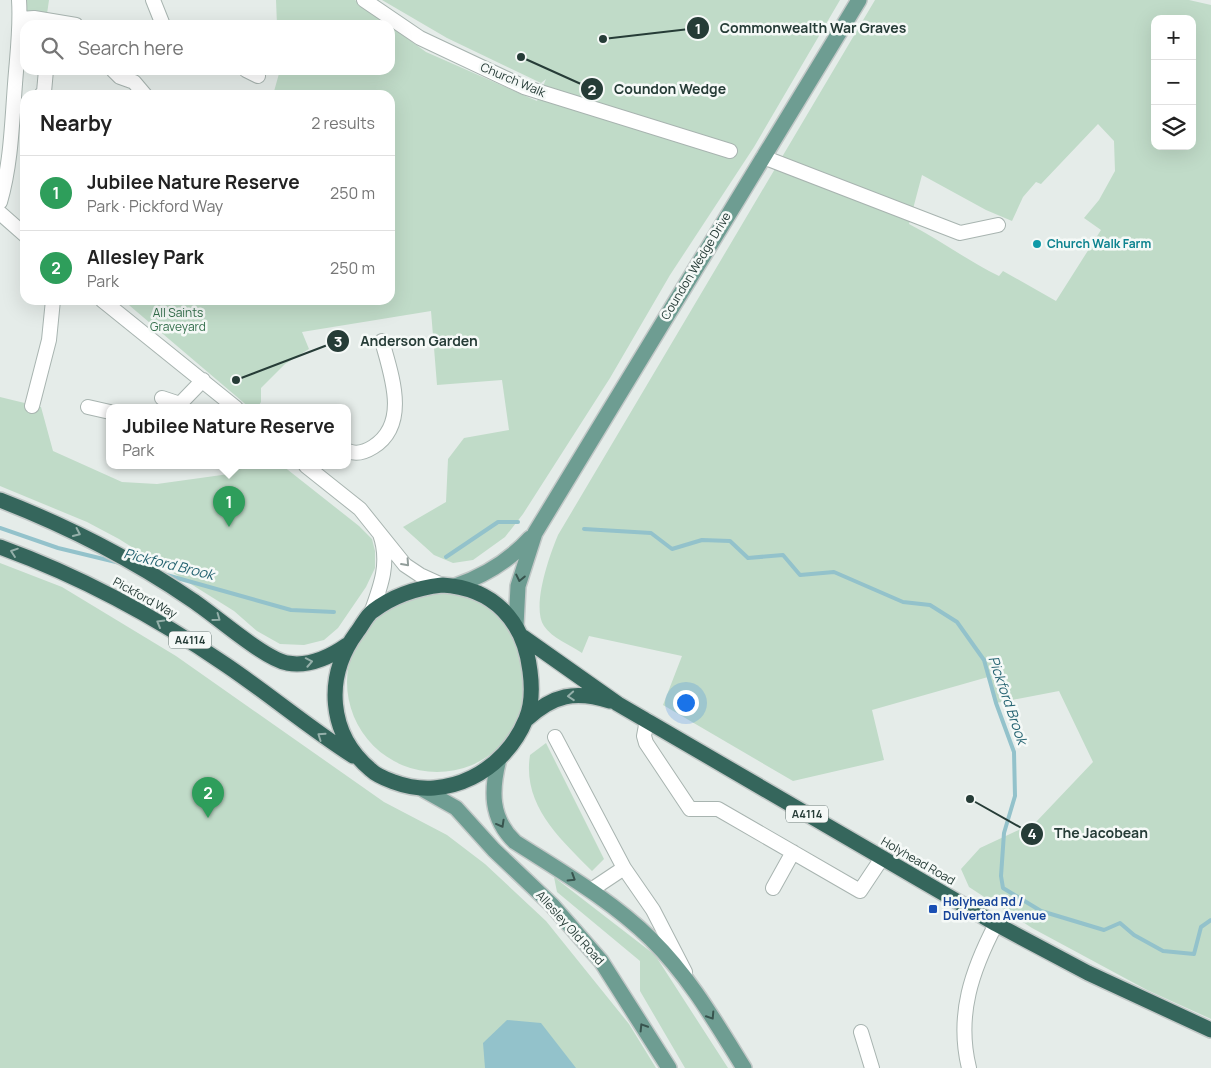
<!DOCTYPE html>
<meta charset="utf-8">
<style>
body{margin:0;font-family:Manrope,sans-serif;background:#f2f2f2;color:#222}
.controls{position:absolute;right:15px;top:15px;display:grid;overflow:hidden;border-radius:10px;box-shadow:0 5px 20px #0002}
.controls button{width:45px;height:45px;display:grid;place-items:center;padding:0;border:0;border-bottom:1px solid #e0e0e0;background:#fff;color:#222;font:25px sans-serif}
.you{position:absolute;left:685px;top:702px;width:18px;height:18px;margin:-12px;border:4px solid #fff;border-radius:50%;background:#1a73e8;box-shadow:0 0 0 8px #1a73e833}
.badge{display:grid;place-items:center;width:32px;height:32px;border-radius:50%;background:#ea580c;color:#fff;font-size:16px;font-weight:700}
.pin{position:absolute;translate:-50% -41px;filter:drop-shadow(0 1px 2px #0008)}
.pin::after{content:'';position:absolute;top:26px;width:18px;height:15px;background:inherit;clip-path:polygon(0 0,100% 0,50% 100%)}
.popup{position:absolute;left:106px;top:404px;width:245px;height:65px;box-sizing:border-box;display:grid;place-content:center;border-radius:10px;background:#fff;filter:drop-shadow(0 1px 4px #0005);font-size:16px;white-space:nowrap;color:#767676}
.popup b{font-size:19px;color:#222}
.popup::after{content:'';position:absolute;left:50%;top:100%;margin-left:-10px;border:10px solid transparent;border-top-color:#fff}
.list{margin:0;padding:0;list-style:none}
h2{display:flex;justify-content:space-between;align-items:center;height:65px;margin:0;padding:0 20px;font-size:21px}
h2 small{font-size:16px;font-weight:400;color:#767676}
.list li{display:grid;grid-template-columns:32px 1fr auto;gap:15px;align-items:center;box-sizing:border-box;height:75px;padding:0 20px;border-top:1px solid #e0e0e0}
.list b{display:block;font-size:19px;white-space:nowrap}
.list p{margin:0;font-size:16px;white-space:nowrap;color:#767676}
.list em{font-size:16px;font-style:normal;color:#767676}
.icon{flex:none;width:28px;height:28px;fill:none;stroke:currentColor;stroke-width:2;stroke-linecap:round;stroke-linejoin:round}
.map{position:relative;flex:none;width:1211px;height:1068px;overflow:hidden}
.search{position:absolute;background:#fff;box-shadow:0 5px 20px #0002;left:20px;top:20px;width:375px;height:55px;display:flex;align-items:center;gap:12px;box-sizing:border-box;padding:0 18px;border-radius:15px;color:#767676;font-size:19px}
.panel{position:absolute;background:#fff;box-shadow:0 5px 20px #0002;left:20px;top:90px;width:375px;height:215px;border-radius:15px}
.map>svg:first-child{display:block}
.green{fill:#c0dbc8;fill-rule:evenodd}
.water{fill:#93c2cb}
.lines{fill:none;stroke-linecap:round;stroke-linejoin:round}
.stream{stroke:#93c2cb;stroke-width:4}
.minor-casing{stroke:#a8b4b0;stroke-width:16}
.major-casing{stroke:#c2c8c7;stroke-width:18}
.highway-casing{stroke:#c2c8c7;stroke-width:18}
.minor{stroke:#fff;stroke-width:14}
.major{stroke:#6e9d92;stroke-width:15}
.highway{stroke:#35665c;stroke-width:15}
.oneway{stroke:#95b0aa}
.oneway2{stroke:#929e9b}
.oneway3{stroke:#38544e}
.culture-dot{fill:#0f9aa8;stroke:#f5f9f7;stroke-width:2}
.transit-dot{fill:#1a4fb4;stroke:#f5f9f7;stroke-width:2}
.labels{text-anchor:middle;stroke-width:5;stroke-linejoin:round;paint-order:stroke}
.shield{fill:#f5f9f7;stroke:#647571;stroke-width:1}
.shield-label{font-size:11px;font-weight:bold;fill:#263c37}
.street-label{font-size:12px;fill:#263c37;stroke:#f5f9f7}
.culture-label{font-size:12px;font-weight:bold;fill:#0d838f;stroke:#f5f9f7;text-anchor:start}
.park-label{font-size:12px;fill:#346f4c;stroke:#f5f9f7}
.transit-label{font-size:12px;font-weight:bold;fill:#164399;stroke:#f5f9f7;text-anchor:start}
.water-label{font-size:14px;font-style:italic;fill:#266472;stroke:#f5f9f7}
.leader{fill:none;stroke:#263c37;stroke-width:2}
.callout-dot{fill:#263c37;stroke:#f5f9f7;stroke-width:2}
.mark-label{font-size:15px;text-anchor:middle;font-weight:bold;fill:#fff}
.callout-label{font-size:14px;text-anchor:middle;font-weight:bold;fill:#263c37;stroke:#f5f9f7;stroke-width:5;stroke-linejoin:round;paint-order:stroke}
</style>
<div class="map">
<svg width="1211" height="1068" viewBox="0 0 1211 1068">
<rect width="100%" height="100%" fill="#e5ece9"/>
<!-- green -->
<path class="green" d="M25 0H49L47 14 52 25H25Z
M276 0H355L389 25H277Z
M382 0H840L754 147 670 275 610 378 523 514 505 537 473 560 453 563 434 555 403 527 446 502 448 459 464 438 509 430 502 380 437 385 431 311 302 332 309 349 285 364 261 388V402L257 408H250L123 300H390V95H273L280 70H390V26L426 52 537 101 546 79 541 83 447 38Z
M875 0H1189L1211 5V1019L1147 990 1032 928 969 887 961 869 980 848 1036 822 1093 762 1059 691 996 703 988 677 872 710 884 760 793 781 663 705 682 656 589 636 582 653C570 645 552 638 544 626 531 607 550 554 558 535ZM1155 19H1192V146H1155ZM1098 124 1114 141 1115 171 1099 200 1084 218 1101 230 1056 301 1003 271 999 276C968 261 940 240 909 224L922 175 986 210 1012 221 1023 197 1036 182 1041 184Z
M0 397 41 407 53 451 122 482 157 484 229 474 236 466H283L359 526 372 539 375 551V568L366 587 338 628 324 640 304 645 280 644 257 631 234 611 119 539 87 522 0 486Z
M0 563 62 587 176 656 384 802 447 835 485 864 546 921 629 1024 656 1068H0Z
M347 682a90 90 0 1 1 180 0a90 90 0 1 1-180 0Z
M546 743 604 859 592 871C560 839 522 805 530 755Z
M554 877 655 955 728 1068H685L640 991V961L557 892Z"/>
<!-- water -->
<path class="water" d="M507 1020 541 1023 576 1068H485L483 1043Z"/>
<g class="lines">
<!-- stream -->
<path class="stream" d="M0 528 58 548 120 563
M584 529 651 533 672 549 702 540 730 541 748 558 783 555 800 575 834 572 903 602 930 605 957 622 984 660 996 703 1014 752 1015 796 1004 833 1001 876 1003 888 1041 911 1104 930 1120 923 1134 935 1163 951 1194 954 1201 927 1211 920
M446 557 498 522H518
M163 574 291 610 334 612"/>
<!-- minor casing -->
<g class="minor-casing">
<path id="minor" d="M153 0 163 25
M364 0 420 38 524 87 730 151
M20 19 34 18 76 25
M113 70 120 77 134 82 145 95
M246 70 258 76
M41 95 44 92 46 70
M763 157 960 233 998 225
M0 202C11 164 12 123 15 84 17 56 21 28 19 0
M0 213 25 235
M102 300 236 408
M162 398 180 404
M32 406 49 340 53 300
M88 407 110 412
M176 408 203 380
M348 451C357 455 365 452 373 447 410 424 391 374 382 341
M306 466 360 509 405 565 420 575 442 585
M371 613C381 586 390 562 380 534
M647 720 644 736 646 743 690 809H718L860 891 882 858
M555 737 624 868 653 910 685 972
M773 888 793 852
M591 890 624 868
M861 1032 872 1068
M969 1068C956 1015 972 970 996 924"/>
</g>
<!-- major casing -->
<g class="major-casing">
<path id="major" d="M455 586C484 576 509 561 530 538
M516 626 518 586 535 533 859 0
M499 759C491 790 490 818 515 842 562 872 611 900 651 939 689 976 716 1023 744 1068
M424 790 456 808 494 850 552 905 601 961 669 1068"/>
</g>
<!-- highway casing -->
<g class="highway-casing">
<path id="highway" d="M0 500C67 526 132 559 192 600 215 615 263 658 287 663 309 667 330 657 347 645
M0 547C80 576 156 617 226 665 269 694 309 728 353 756
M442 585C494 588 524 621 530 671 532 686 532 705 526 719 505 771 447 802 394 782 386 779 377 776 371 770 328 734 324 677 357 632 362 626 366 616 373 611 394 595 416 588 442 585Z
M523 637 618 704 996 924 1088 973 1211 1030
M527 719C553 695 575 690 610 701"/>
</g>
<!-- minor -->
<use href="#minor" class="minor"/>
<!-- major -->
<use href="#major" class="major"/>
<!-- highway -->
<use href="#highway" class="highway"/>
</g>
<!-- one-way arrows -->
<defs><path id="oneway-chevron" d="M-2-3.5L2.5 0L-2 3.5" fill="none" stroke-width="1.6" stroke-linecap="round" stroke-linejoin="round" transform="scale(1.25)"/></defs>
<g class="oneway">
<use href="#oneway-chevron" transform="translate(77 533) rotate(25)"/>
<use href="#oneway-chevron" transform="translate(14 552) rotate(-161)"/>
<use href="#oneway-chevron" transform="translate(217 618) rotate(36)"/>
<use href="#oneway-chevron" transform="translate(160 623) rotate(-150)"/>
<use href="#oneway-chevron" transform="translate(309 662) rotate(-11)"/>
<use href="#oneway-chevron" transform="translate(571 696) rotate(176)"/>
<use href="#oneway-chevron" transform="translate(321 736) rotate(-145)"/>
</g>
<use class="oneway2" href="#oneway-chevron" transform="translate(406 563) rotate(48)"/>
<g class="oneway3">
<use href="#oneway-chevron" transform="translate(520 578) rotate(102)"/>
<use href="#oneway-chevron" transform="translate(501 824) rotate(61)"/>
<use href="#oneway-chevron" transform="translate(572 878) rotate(32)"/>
<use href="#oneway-chevron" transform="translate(711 1016) rotate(57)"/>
<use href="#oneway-chevron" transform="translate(643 1027) rotate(-122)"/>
</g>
<!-- markers -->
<circle class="culture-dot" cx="1037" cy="244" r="5"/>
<rect class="transit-dot" x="928" y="904" width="10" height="10" rx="2.5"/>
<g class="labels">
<!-- shield labels -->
<g class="shield">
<rect x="169" y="631.5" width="42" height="17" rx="4"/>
<rect x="786" y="805.5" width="42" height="17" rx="4"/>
</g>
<g class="shield-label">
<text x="190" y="644">A4114</text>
<text x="807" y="818">A4114</text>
</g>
<!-- street labels -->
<g class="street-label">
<text transform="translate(513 80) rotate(23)" y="4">Church Walk</text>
<text transform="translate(696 266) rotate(-59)" y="4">Coundon Wedge Drive</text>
<text transform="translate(145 598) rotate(29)" y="4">Pickford Way</text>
<text transform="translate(918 861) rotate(30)" y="4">Holyhead Road</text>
<text transform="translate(570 928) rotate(48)" y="4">Allesley Old Road</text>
</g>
<!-- culture labels -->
<g class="culture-label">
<text x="1047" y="248">Church Walk Farm</text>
</g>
<!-- park labels -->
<g class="park-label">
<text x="178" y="317">All Saints<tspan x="178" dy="14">Graveyard</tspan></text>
</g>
<!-- transit labels -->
<g class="transit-label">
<text x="943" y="906">Holyhead Rd /<tspan x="943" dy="14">Dulverton Avenue</tspan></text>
</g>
<!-- water labels -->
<g class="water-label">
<text transform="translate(169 564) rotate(14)" y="5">Pickford Brook</text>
<text transform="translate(1008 700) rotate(71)" y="5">Pickford Brook</text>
</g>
</g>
<!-- callouts -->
<path class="leader" d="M603 39L698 28M521 57L592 89M236 380L338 341M970 799L1032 834"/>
<g class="callout-dot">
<circle cx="603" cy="39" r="5"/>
<circle cx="521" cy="57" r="5"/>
<circle cx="236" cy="380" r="5"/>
<circle cx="970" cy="799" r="5"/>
<circle cx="698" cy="28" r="12"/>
<circle cx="592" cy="89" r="12"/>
<circle cx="338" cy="341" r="12"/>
<circle cx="1032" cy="834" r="12"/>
</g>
<g class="mark-label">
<text x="698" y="34">1</text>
<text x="592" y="95">2</text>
<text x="338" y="347">3</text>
<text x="1032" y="839">4</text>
</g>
<g class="callout-label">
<text x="813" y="33">Commonwealth War Graves</text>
<text x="670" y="94">Coundon Wedge</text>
<text x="419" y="346">Anderson Garden</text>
<text x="1101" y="838">The Jacobean</text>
</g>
</svg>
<div class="controls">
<button>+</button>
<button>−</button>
<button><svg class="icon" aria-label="layers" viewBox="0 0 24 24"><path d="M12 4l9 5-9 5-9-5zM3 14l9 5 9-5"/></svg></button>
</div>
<div class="you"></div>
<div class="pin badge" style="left:229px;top:527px;background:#2e9e5b">1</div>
<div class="popup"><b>Jubilee Nature Reserve</b>Park</div>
<div class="pin badge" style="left:208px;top:818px;background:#2e9e5b">2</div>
<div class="search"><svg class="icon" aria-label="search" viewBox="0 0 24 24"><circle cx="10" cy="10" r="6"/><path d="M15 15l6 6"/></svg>Search here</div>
<section class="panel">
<h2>Nearby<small>2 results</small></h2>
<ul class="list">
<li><span class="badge" style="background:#2e9e5b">1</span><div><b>Jubilee Nature Reserve</b><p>Park · Pickford Way</p></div><em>250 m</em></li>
<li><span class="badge" style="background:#2e9e5b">2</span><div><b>Allesley Park</b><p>Park</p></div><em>250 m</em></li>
</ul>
</section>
</div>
